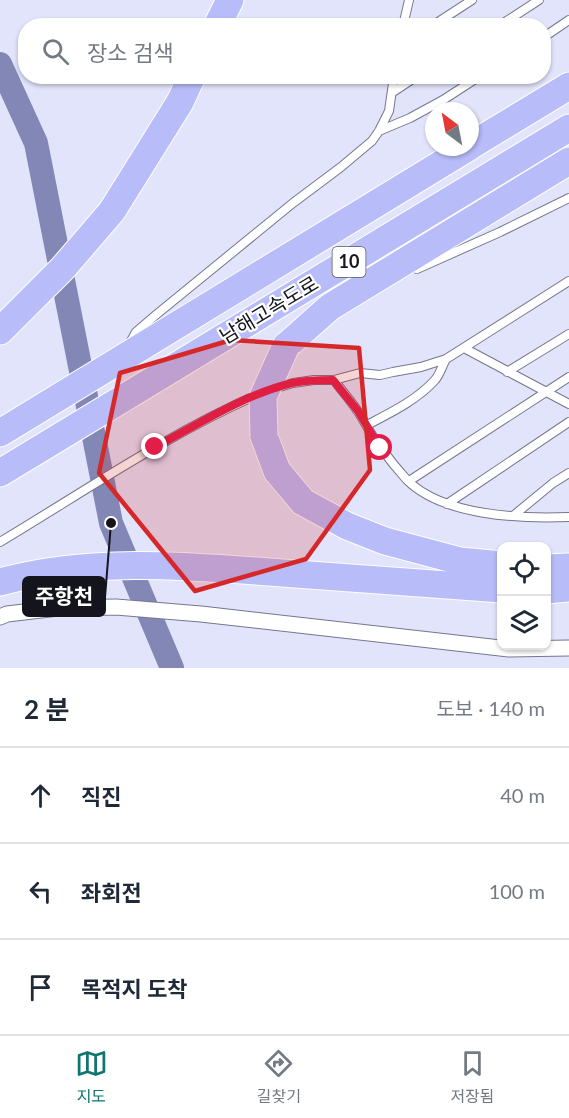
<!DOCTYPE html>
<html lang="ko">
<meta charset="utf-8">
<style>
body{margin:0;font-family:Lato,"Noto Sans KR",sans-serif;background:#f6f6f7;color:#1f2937}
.controls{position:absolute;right:18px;bottom:18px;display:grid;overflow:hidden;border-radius:12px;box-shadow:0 2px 4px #0004}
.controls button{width:54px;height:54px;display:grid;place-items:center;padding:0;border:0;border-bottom:2px solid #e0e1e3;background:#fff;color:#1f2937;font:30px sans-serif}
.compass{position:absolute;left:425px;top:102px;width:54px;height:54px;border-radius:50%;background:#fff;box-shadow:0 2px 4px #0004;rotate:328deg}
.stop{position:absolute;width:18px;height:18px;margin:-14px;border:4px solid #e11d48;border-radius:50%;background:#fff}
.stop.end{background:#e11d48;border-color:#fff;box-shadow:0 2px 6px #0008}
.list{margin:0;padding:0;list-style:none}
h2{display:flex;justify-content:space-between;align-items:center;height:78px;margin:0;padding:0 24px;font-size:26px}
h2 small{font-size:20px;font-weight:400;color:#747a83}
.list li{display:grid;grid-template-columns:39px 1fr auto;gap:18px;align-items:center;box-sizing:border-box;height:96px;padding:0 24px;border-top:2px solid #e0e1e3}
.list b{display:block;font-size:22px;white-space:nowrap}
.list em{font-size:20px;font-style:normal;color:#747a83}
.icon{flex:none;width:33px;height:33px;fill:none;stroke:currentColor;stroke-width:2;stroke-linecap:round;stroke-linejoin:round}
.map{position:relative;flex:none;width:569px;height:668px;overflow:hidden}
.search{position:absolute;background:#fff;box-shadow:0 2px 4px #0004;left:18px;right:18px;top:18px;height:66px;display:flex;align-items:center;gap:15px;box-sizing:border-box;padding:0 21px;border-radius:24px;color:#747a83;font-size:22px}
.sheet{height:366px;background:#fff}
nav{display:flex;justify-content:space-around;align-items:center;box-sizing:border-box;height:84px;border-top:2px solid #e0e1e3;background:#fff;font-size:16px;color:#747a83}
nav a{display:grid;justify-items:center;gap:3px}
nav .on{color:#0f766e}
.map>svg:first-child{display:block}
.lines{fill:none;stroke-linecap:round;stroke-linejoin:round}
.river{stroke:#8387b5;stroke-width:24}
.service-casing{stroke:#75778c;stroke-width:10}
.minor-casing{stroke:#75778c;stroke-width:17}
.motorway-casing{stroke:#fff;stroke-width:29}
.service{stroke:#fff;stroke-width:8}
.minor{stroke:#fff;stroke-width:15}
.motorway{stroke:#b8bdfa;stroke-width:27}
.motorway-bridge-casing{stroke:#fff;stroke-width:29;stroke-linecap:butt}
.motorway-bridge{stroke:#b8bdfa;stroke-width:27}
.route{stroke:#e11d48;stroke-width:8}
.marked{fill:#d62828;fill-opacity:0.2;stroke:#d62828;stroke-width:4.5;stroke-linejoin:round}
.labels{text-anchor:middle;stroke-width:4.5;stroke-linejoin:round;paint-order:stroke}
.shield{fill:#fff;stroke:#5a5a60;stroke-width:1.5}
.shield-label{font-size:18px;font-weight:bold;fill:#13141c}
.street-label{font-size:20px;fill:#13141c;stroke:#fff}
.leader{fill:none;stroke:#13141c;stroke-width:2}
.callout-dot{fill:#13141c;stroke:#fff;stroke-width:2}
.callout{fill:#13141c;stroke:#13141c;stroke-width:2}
.callout-label{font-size:21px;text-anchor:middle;font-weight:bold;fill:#fff}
</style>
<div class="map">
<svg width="569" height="668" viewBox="0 0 569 668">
<rect width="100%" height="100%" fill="#e1e4fa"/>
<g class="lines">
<!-- river -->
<path class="river" d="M0 64 36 143 111 523 172 668"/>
<!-- service casing -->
<g class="service-casing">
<path id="service" d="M403 26 409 0
M432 26 472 0
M499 26 539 0
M544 37 569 20
M393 92 417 76
M379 131 410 118 443 100 480 76
M417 269 500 232 569 198
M130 343 136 332 157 314 293 203 341 167 372 141 379 131 389 111 394 76
M464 348 569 404
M507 372 569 334
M334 380C342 391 351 401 359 413 366 424 372 437 381 448 389 459 398 470 407 480 443 516 521 519 569 517
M273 389 293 383 314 380H334L360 373 380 375 393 372 421 367 446 359 569 281
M367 425C390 413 417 400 435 380 440 374 442 366 446 359
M409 481 569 377
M447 504 569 422
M513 516 553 483 569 473
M0 542C85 491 168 434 259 394"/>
</g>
<!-- minor casing -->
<g class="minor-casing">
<path id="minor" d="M0 617 7 614 58 608 116 607 201 614 509 649 569 648"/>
</g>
<!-- motorway casing -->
<g class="motorway-casing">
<path id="motorway" d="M217 26 230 0
M470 146 569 86
M0 331 63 268 112 211 180 102 192 76
M286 346 330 307 569 161
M0 433 469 147
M264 436 277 471 303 502 347 526 385 541 460 561 502 565
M0 473 569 128
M546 568 569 567
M0 582C92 557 189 566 282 573 355 578 428 584 502 589
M546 590 569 588"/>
</g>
<!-- service -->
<use href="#service" class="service"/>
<!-- minor -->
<use href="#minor" class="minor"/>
<!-- motorway -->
<use href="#motorway" class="motorway"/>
<!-- motorway-bridge casing -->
<g class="motorway-bridge-casing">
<path id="motorway-bridge" d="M264 436 263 397 286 346"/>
</g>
<!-- motorway-bridge -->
<use href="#motorway-bridge" class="motorway-bridge"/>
</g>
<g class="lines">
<!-- route -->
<path class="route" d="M155 447C199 424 243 395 292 383 306 380 320 380 333 380L358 411 380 448"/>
</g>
<!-- marked area -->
<path class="marked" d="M231 340 359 348 370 470 306 559 195 591 99 473 120 373Z"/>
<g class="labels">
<!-- shield labels -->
<rect class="shield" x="332.5" y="247" width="33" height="30" rx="4.5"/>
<g class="shield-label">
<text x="349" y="268">10</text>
</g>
<!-- street labels -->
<g class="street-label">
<text transform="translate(269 310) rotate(-31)" y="7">남해고속도로</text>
</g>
</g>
<!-- callouts -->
<path class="leader" d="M111 523L105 597"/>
<circle class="callout-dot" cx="111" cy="523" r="6"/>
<rect class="callout" x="23" y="577" width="82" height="39" rx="6"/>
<g class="callout-label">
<text x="64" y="604">주항천</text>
</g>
</svg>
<div class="controls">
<button><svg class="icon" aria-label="locate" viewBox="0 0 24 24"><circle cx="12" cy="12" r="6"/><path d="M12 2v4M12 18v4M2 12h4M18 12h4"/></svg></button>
<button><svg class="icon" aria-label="layers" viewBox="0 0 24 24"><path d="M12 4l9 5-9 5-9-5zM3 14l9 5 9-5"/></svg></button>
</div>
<svg class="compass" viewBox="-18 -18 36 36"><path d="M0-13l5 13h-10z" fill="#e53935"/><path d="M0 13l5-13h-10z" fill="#747a83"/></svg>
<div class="stop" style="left:380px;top:448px"></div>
<div class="stop end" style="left:155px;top:447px"></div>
<div class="search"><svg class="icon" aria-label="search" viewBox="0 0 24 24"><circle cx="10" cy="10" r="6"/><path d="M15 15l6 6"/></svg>장소 검색</div>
</div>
<section class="sheet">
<h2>2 분<small>도보 · 140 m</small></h2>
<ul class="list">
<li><svg class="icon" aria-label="ahead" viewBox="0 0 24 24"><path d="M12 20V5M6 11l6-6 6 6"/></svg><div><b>직진</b></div><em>40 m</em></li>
<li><svg class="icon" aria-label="left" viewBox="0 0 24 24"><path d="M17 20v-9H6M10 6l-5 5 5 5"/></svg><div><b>좌회전</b></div><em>100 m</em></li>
<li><svg class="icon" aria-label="arrive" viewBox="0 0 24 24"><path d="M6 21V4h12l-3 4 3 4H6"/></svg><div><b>목적지 도착</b></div></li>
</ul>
</section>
<nav>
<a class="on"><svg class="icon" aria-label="map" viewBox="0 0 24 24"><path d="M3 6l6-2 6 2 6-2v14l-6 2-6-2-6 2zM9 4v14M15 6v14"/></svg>지도</a>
<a><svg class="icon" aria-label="directions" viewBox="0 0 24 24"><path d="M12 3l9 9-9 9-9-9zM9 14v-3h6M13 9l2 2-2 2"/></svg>길찾기</a>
<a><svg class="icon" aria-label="saved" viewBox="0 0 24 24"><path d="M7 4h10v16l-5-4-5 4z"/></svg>저장됨</a>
</nav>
